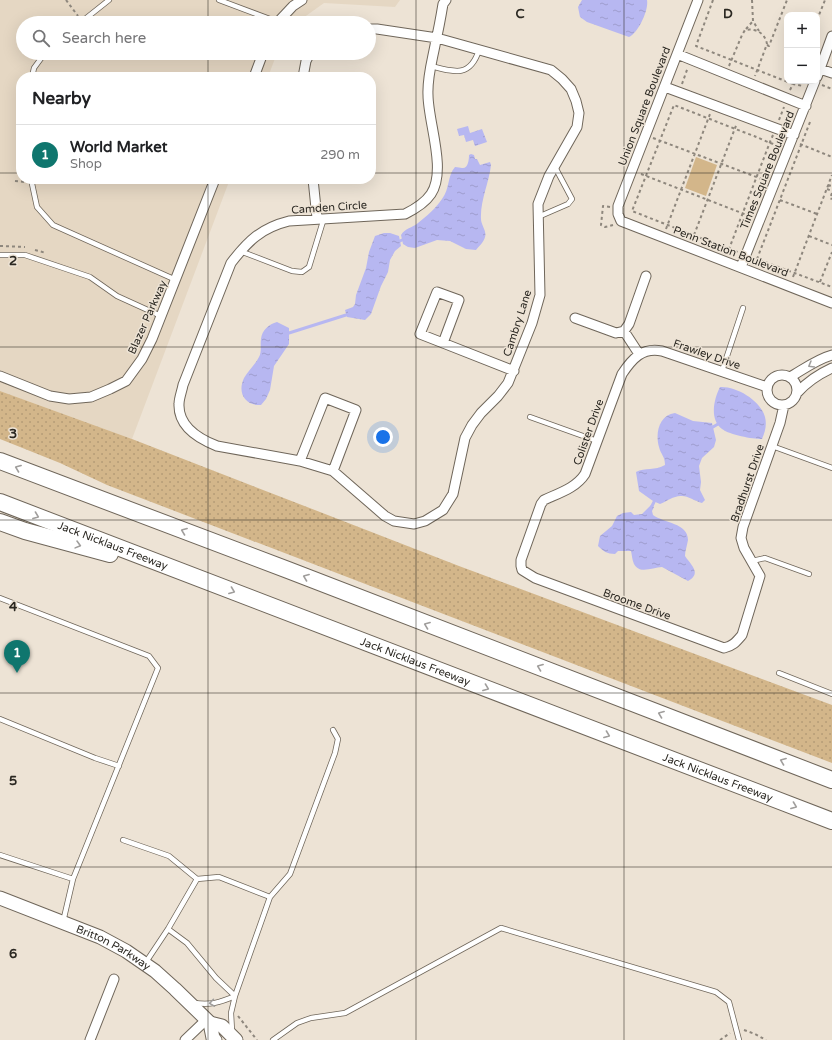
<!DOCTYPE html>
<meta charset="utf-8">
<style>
body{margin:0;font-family:"Varela Round",sans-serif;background:#f2f2f2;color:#202124}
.controls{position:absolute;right:12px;top:12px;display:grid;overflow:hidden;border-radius:8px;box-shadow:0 4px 16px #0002}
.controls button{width:36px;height:36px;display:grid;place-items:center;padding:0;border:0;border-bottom:1px solid #e0e0e0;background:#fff;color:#202124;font:20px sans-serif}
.you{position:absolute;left:383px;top:437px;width:14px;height:14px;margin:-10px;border:3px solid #fff;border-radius:50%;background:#1a73e8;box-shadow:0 0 0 6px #1a73e833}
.badge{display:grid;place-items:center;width:26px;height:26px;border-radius:50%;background:#0f766e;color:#fff;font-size:13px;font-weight:700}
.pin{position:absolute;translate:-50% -33px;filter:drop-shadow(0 1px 2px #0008)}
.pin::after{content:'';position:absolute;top:21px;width:14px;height:12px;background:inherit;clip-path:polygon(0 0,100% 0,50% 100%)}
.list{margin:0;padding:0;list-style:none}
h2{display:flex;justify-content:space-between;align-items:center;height:52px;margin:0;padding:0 16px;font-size:17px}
h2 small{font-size:13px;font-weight:400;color:#757577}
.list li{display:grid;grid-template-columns:26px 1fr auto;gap:12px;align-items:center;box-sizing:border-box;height:60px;padding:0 16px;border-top:1px solid #e0e0e0}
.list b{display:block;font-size:15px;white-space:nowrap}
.list p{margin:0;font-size:13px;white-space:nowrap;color:#757577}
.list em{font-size:13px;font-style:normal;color:#757577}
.icon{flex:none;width:22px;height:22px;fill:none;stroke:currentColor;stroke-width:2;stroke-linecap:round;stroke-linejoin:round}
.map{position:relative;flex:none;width:832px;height:1040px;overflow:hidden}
.search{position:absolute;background:#fff;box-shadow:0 4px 16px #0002;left:16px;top:16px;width:360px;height:44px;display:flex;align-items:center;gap:10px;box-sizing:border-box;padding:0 14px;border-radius:22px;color:#757577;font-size:15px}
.panel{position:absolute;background:#fff;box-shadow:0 4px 16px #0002;left:16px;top:72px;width:360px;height:112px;border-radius:16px}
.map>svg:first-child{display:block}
.built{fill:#e5d7c3}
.grass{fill:url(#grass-dots)}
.garden{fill:#d3b68a}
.water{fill:url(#water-ripples)}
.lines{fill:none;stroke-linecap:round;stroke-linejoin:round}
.stream{stroke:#b7b7f1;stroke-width:3}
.lane-casing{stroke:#6f665a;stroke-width:6}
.street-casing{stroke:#6f665a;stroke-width:11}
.secondary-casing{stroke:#6f665a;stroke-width:15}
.highway-casing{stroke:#6f665a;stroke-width:18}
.path{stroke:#8e877d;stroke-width:2;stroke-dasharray:3 3;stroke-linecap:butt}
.lane{stroke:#fff;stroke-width:4.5}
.street{stroke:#fff;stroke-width:9}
.secondary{stroke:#fff;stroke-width:13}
.highway{stroke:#fff;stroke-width:16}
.oneway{stroke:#a09e9c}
.grid{fill:none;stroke:#2b2822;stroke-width:1;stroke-opacity:0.55}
.labels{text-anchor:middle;stroke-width:3;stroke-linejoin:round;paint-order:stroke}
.street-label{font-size:11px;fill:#2b2822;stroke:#ede3d5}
.grid-label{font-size:13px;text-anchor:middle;font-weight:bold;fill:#2b2822;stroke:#ede3d5;stroke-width:3;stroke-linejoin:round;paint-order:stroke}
</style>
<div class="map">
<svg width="832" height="1040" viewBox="0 0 832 1040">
<defs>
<pattern id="grass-dots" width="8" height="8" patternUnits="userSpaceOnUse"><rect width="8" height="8" fill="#d3b68a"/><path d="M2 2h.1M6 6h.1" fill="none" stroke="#b59c77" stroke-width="1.8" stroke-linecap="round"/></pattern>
<pattern id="water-ripples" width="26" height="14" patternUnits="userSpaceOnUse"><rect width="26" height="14" fill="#b7b7f1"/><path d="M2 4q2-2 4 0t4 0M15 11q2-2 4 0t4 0" fill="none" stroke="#9e9dce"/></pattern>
</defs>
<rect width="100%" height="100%" fill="#ede3d5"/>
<!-- built -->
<path class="built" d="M0 0H400L395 7 324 3 296 23H23V53H277L268 77H21V179H230L132 439 0 391Z"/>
<!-- grass -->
<path class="grass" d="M0 391 132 439 459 566 832 705V763L107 485 60 463 0 439Z"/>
<!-- garden -->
<path class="garden" d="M696 157 717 165 706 196 685 188Z"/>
<!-- water -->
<path class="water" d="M582 0H647C649 10 638 33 629 37L587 22 580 17 578 7Z
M468 126 470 133 482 129 487 142 475 146 473 140 466 142 464 135 459 136 457 129Z
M471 154 474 155 475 159H477L480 165 490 162 491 165C489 183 480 201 481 219 481 225 487 231 485 237 484 242 479 246 476 250L466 249 450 241 437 240 415 248 408 247 403 244 401 235C405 228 412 228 418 223 427 216 436 208 442 199 450 189 447 176 455 167 458 167 460 168 462 168 468 169 469 160 469 155Z
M384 233H390L399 236 401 246 395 251 390 260 388 272 381 286 371 314 365 320 347 317 345 310 353 307 355 304 356 295 366 268 369 252 375 236Z
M277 322 289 328V344L274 366 270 390 266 399 261 405C245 406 237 393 244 378 248 371 255 365 259 357 262 351 260 346 261 339 262 330 269 324 277 322Z
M720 387C737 386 761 401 765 417 767 425 765 432 762 439 752 439 730 435 722 429 709 419 714 399 720 387Z
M675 413 693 421 712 423 716 440 714 447 702 458 699 466 701 482 700 490 705 500 702 503C695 501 688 496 682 496 675 495 667 501 660 504L653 501 639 491 636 472C645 467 655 471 665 465 665 456 661 455 659 447 655 433 659 415 675 413Z
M651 505 654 507 652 511 653 515C664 523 688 523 688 540 687 546 685 551 685 556 691 565 702 573 688 581L662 567C653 567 640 575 634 564 632 560 632 555 631 551H618L615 554C607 554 603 551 598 546L600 536 612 526 617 516 623 513 631 512 634 515 642 514Z"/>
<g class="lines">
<!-- stream -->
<path class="stream" d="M400 241 402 240
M289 333 346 315
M713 427 718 424
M652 506 654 502"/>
<!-- lane casing -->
<g class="lane-casing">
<path id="lane" d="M219 0 278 22
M80 23 109 0
M431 66C454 72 470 78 479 50
M32 77 34 68 45 53
M31 179 37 207 53 225 176 280
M538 217 568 204 572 199 555 167
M240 251 292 271 302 272 309 267 324 218
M0 255H25L90 277 117 296 161 316
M722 371 743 308
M530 417 597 441
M772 446 832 468
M752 561 765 558 809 574
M0 598 149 656 158 668 73 879 63 922
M779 673 832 694
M0 719 95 758 119 766
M123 840 169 856 197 879
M0 855 73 879
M270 897 290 874 335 753 338 739 333 730
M168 929 187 943 216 978 235 996
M146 962 168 929 197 879 219 877 270 897 235 996 231 1013 232 1031
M194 1003C211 1005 219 1003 235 996
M273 1040 297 1023 311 1018 345 1013 501 928 716 992 729 1002 739 1040"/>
</g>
<!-- street casing -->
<g class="street-casing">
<path id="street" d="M698 0 618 206V214L621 221 832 303
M277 23 293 6 302 0
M369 29H377L437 38 551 70 562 79 571 89 576 101 579 113 577 127 549 176 538 204 540 295 532 323 508 383 498 396 481 413 472 425 465 438 453 494 443 510 425 521 414 524 394 521 385 516 333 471 300 461 217 446C199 439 178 427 179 404 179 398 182 391 183 385L231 263C248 241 261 228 289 221L405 214C415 209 425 203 431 194 447 170 428 122 428 95 427 76 433 58 436 40 439 28 441 16 443 4L446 0
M677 54 806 106
M820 69 832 73
M254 77 263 53
M303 77 306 61 310 53
M817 77 832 36
M665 87 794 135
M313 179 317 218
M741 267 815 81
M437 292 459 300 443 343 420 334Z
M575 318 616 333 624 331 629 324 646 276
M624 331 639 354
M443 343 514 371
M767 390a15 15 0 1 1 30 0a15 15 0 1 1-30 0Z
M0 376 50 396 69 399 91 397 110 389 126 381 142 359 152 339 215 179
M790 377C804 369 817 359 832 355
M767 387 662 351C642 347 632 359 622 374L585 474C576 488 559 493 544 500L541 504 521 560V566L522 570 535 578 724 648C733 646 736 642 742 635L760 576 744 548 741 538 743 527 780 423 784 405
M798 392C808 381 819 374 832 368
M300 461 325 398 356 410 333 471
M90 1040 114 979
M185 1040 206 1020"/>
</g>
<!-- secondary casing -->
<g class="secondary-casing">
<g id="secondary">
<path id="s1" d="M0 898 100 937 126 951 155 971 175 989 210 1023 222 1026 236 1040"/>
<path d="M210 1023 213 1038 215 1040"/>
</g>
</g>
<!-- highway casing -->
<g class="highway-casing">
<g id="highway">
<path d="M0 461 288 570 832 780"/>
<path id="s2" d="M0 502 832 821"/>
<path d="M0 522 25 531 110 554"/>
</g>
</g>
<!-- path -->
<path class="path" d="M66 0 78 16
M713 0 696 46 793 84 794 81
M752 0 753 21 759 31
M817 20 825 0
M746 29 753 21
M767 45 769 46 787 0
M729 66 742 35 745 30C756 28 765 33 767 44L755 76
M682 84 688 67
M822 85 832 89
M790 90 793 84 803 86
M779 120 784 107
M810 122 757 259 832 287
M773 135 770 142 729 249 632 211 674 105C700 115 727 126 754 136 762 139 772 145 780 145
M653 138 767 181
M800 144 832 157
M641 174 752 217
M15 181 25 182
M828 185 832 186
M827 189 832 191
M832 193 830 198 832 199
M780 200 817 214
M610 207 603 206 601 225 605 227 613 225
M666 229 710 114
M694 235 737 123
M809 236 832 245
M0 246 25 247
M729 249 738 252
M35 250 46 253
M793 277 832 175
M820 282 832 252
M238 1016 257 1040
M744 1030 755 1034 766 1040
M720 1040 730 1033"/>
<!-- lane -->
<use href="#lane" class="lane"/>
<!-- street -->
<use href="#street" class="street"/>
<!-- secondary -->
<use href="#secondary" class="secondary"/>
<!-- highway -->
<use href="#highway" class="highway"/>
</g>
<!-- one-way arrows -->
<defs><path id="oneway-chevron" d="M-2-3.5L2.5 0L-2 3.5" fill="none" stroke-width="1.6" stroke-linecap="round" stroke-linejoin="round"/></defs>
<g class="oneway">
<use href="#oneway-chevron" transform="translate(811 365) rotate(150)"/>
<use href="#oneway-chevron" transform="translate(18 468) rotate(-159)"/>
<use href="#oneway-chevron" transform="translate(36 516) rotate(21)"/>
<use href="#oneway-chevron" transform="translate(184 531) rotate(-159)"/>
<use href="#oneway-chevron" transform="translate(78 545) rotate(15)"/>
<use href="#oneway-chevron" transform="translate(306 577) rotate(-159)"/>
<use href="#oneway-chevron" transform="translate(232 591) rotate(21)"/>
<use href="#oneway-chevron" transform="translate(427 625) rotate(-159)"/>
<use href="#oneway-chevron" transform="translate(540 667) rotate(-159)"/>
<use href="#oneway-chevron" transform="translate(486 688) rotate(21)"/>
<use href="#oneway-chevron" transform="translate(661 714) rotate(-159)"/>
<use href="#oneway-chevron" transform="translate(607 735) rotate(21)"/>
<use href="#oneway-chevron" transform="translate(783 761) rotate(-159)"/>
<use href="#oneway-chevron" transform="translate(794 806) rotate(21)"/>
<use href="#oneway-chevron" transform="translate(212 1003) rotate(172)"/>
</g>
<!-- grid -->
<path class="grid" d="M208 0V23M416 0V1040M624 0V1040M208 53V77M0 173H21M371 173H832M208 179V1040M0 347H832M0 520H832M0 693H832M0 867H832"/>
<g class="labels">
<!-- street labels -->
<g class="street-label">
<text transform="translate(644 106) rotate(-69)" y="4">Union Square Boulevard</text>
<text transform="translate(767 170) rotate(-68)" y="4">Times Square Boulevard</text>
<text transform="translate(329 207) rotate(-4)" y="4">Camden Circle</text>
<text transform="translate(731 251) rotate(21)" y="4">Penn Station Boulevard</text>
<text transform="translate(147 317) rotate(-66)" y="4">Blazer Parkway</text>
<text transform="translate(517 323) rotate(-72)" y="4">Cambry Lane</text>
<text transform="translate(707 354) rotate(19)" y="4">Frawley Drive</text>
<text transform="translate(588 432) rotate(-70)" y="4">Colister Drive</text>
<text transform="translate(747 483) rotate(-71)" y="4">Bradhurst Drive</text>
<text dy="4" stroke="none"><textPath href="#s2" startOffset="121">Jack Nicklaus Freeway</textPath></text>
<text transform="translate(637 604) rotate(20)" y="4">Broome Drive</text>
<text dy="4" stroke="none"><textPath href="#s2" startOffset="445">Jack Nicklaus Freeway</textPath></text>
<text dy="4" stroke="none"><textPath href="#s2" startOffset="769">Jack Nicklaus Freeway</textPath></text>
<text dy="4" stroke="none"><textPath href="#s1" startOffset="124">Britton Parkway</textPath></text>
</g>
</g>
<g class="grid-label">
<text x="520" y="18">C</text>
<text x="728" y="18">D</text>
<text x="13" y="265">2</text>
<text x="13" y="438">3</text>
<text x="13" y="611">4</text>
<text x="13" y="785">5</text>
<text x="13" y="958">6</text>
</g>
</svg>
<div class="controls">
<button>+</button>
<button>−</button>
</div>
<div class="you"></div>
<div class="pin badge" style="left:17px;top:673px">1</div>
<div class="search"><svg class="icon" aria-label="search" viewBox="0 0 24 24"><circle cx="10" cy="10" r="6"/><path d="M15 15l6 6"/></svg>Search here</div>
<section class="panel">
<h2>Nearby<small></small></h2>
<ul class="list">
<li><span class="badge">1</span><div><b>World Market</b><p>Shop</p></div><em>290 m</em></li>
</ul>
</section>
</div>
